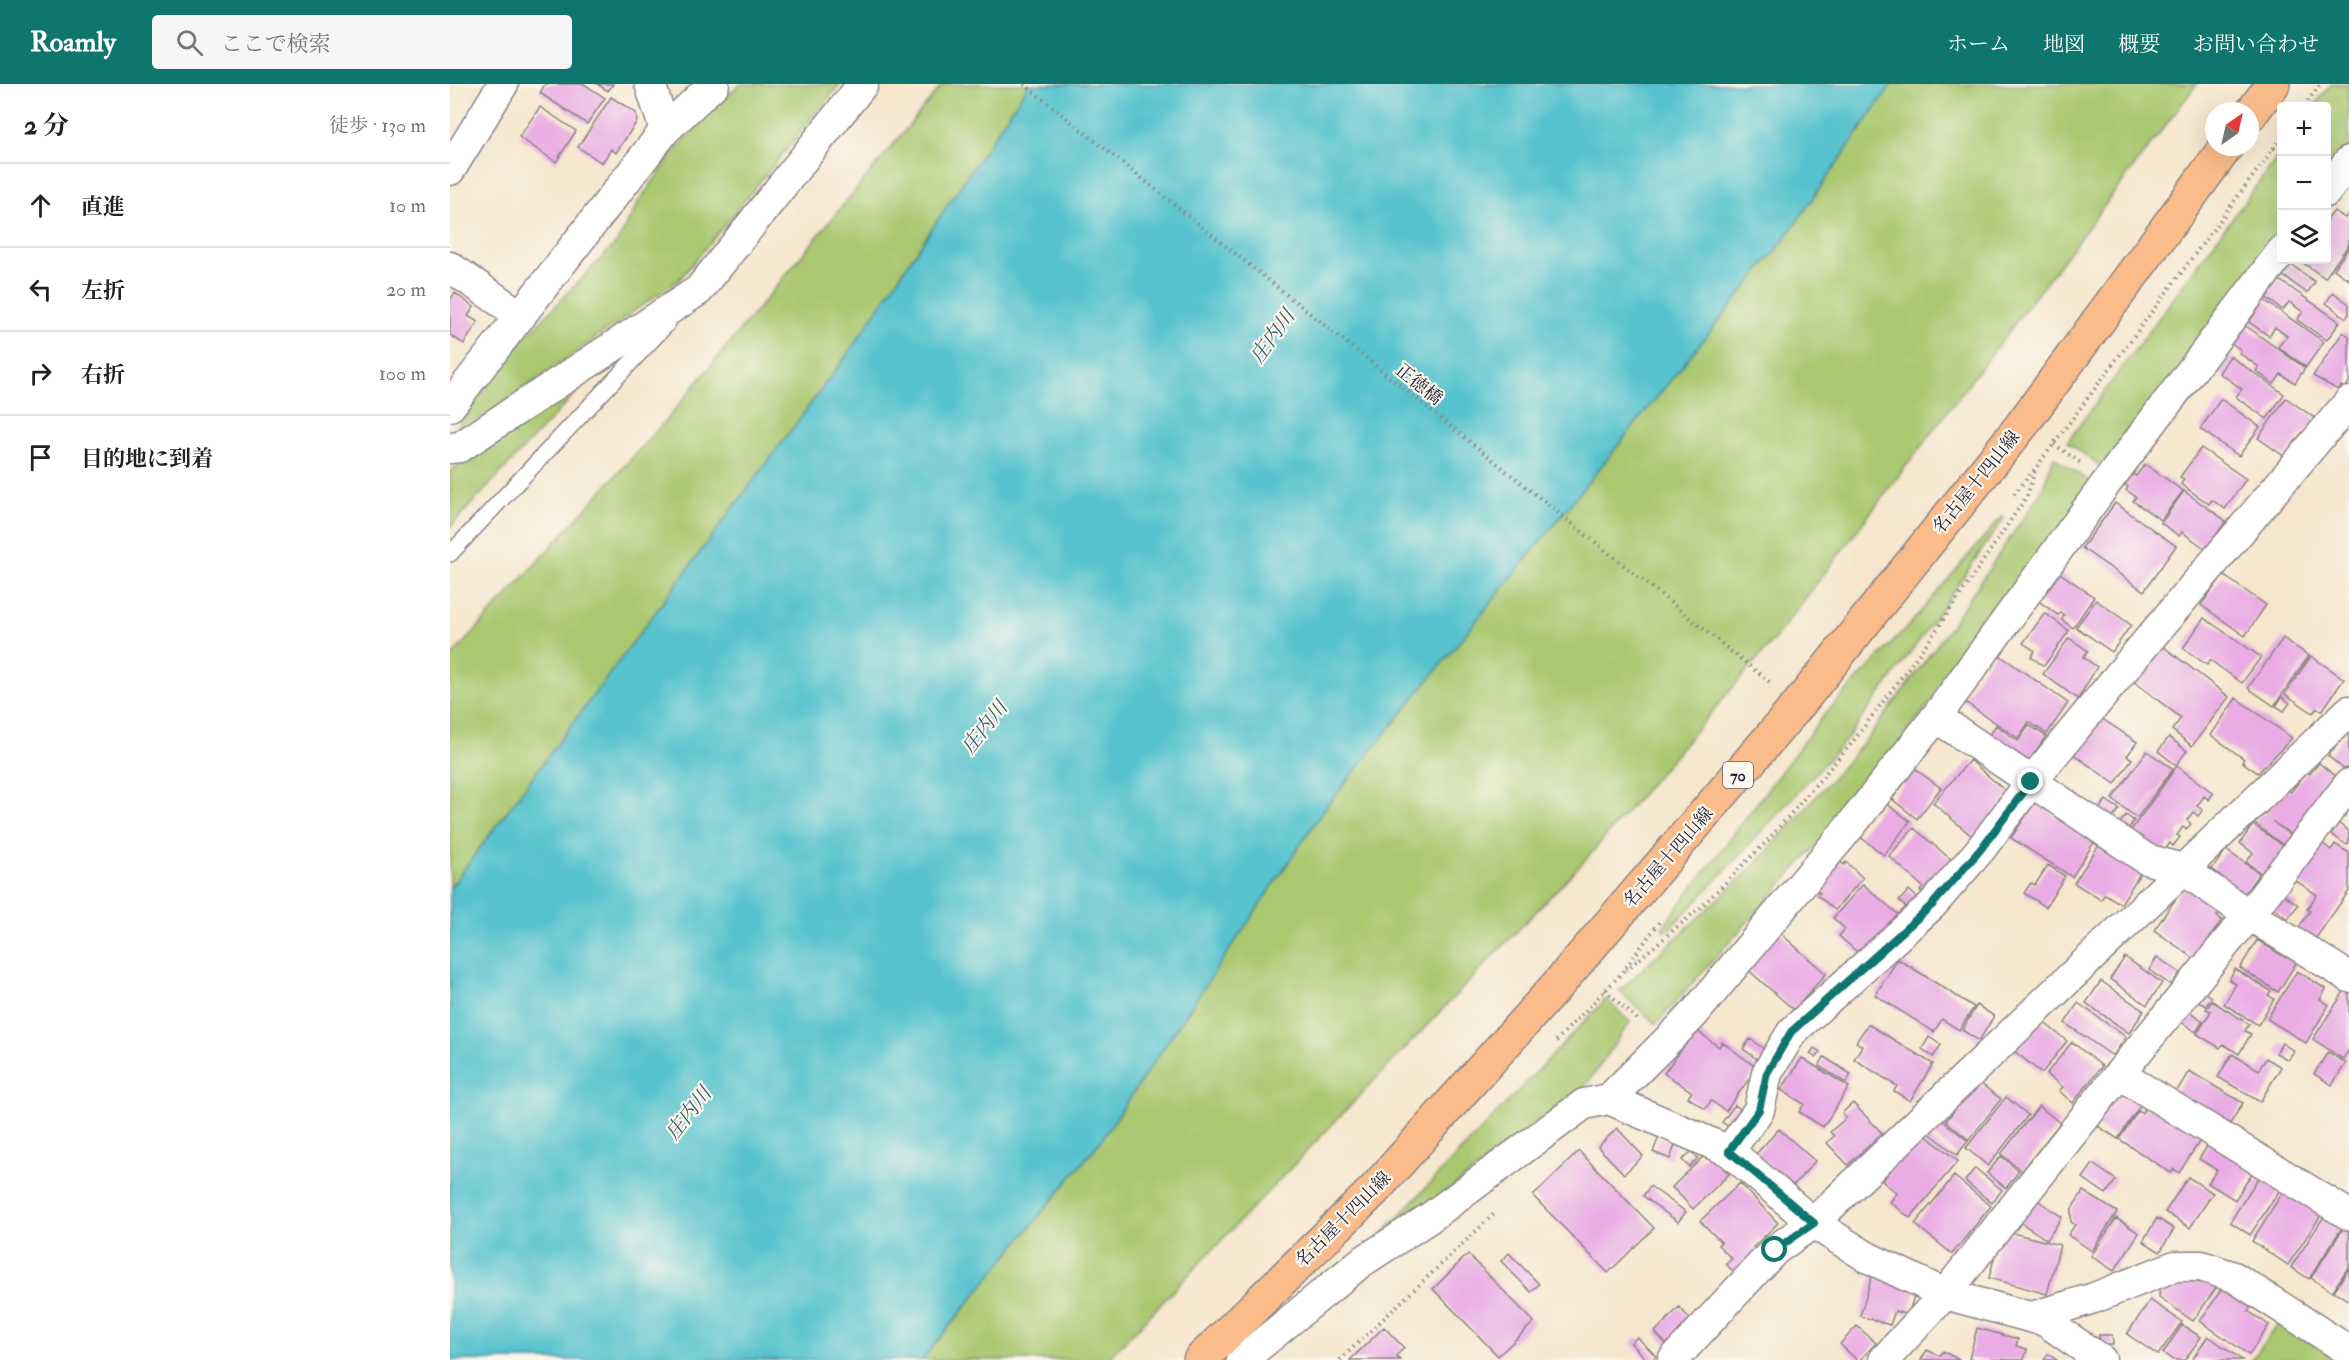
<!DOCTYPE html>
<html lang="ja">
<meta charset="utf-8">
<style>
body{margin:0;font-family:"IM FELL Double Pica","Noto Serif JP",serif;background:#f6f6f6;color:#222}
.controls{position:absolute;right:18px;top:18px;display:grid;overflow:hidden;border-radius:6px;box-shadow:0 6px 24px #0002}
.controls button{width:54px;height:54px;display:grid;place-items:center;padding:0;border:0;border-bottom:2px solid #e0e0e0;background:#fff;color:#222;font:30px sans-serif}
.compass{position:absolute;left:1755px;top:18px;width:54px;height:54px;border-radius:50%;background:#fff;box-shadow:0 6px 24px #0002;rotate:34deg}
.stop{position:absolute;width:18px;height:18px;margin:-14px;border:4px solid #0f766e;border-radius:50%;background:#fff}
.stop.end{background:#0f766e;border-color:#fff;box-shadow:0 2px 6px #0008}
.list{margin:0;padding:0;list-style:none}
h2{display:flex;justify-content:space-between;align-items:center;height:78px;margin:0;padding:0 24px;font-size:26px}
h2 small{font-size:20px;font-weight:400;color:#767676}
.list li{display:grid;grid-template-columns:39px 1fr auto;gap:18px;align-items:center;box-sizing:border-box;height:84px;padding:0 24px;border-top:2px solid #e0e0e0}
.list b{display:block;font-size:22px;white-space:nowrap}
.list em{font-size:20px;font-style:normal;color:#767676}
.icon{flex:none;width:33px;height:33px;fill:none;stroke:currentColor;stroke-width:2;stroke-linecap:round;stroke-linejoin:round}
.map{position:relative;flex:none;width:1899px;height:1276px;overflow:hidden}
header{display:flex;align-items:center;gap:36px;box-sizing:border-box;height:84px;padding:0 30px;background:#0f766e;color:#fff}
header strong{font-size:28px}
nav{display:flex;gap:33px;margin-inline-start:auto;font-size:21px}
.search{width:420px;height:54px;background:#f6f6f6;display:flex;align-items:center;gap:15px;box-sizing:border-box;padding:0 21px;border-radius:6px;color:#767676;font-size:22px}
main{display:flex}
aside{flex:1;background:#fff}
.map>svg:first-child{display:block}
.green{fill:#a9c86f;stroke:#667555;stroke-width:1.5}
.water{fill:#56c3ce;stroke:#3c7284;stroke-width:1.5}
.building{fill:#e9ace4}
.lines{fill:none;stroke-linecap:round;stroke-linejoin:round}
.lane-casing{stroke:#8c8484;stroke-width:18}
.street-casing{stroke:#8c8484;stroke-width:33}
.primary-casing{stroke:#8c8484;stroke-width:36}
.path{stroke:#8c8484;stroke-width:4;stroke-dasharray:1.5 4.5;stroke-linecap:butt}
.lane{stroke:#fff;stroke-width:15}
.street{stroke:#fff;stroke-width:30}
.primary{stroke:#fabc8b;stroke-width:33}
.route{stroke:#0f766e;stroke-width:8}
.labels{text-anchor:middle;stroke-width:4.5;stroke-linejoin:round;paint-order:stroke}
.shield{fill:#fbf7ec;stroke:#636270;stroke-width:1.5}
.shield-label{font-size:16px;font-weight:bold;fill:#22223b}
.street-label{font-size:18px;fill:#22223b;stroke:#fbf7ec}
.water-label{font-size:20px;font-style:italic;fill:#345a6e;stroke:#fbf7ec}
</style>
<header>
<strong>Roamly</strong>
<div class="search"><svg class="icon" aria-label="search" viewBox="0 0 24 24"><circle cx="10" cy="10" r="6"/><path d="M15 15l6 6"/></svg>ここで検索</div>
<nav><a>ホーム</a><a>地図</a><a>概要</a><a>お問い合わせ</a></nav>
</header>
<main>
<aside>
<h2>2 分<small>徒歩 · 130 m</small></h2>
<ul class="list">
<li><svg class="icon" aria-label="ahead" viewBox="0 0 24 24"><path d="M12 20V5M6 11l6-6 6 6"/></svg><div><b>直進</b></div><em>10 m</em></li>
<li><svg class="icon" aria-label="left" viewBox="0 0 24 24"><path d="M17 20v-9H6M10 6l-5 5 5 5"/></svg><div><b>左折</b></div><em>20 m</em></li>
<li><svg class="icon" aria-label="right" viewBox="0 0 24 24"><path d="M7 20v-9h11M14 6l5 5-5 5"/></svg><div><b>右折</b></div><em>100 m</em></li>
<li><svg class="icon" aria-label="arrive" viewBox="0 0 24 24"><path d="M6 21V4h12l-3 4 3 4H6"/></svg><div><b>目的地に到着</b></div></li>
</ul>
</aside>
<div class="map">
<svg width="1899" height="1276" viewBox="0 0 1899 1276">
<rect width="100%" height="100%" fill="#fbf7ec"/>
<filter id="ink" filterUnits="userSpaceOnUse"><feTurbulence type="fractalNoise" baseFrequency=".0167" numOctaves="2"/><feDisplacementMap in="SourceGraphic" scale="12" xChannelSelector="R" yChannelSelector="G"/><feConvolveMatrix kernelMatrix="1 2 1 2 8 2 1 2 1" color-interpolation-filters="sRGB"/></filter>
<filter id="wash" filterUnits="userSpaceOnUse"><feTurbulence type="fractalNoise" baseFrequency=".008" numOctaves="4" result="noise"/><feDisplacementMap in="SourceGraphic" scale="24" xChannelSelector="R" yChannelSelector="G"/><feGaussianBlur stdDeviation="1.35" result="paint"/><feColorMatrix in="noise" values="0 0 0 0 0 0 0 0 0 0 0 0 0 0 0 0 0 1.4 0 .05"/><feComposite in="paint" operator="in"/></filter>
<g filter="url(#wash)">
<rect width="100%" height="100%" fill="#f6e6ce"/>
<!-- green -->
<path class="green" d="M290 0H390L230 195 12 348 6 344 62 267 168 157 189 117 229 62 255 33Z
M493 0H579L397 271 0 804V574L218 334Z
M1442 0H1747L1326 553 1138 773 657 1276H472L652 1055 875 724 1334 156Z
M1881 0H1899V65L1876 95V22H1864Z
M1829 71 1831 73V156L1659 388 1617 358Z
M135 299 0 443V387Z
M1604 373 1646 402 1391 734 1206 940 1169 907 1305 781 1418 654 1495 550 1591 408Z
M1552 432 1554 434 1466 561 1396 656 1245 819 1217 847 1212 844 1374 631 1461 539Z
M1156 915 1180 938 1137 1000 927 1161 925 1157Z
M1830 1236 1888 1276H1802Z"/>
<!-- water -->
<path class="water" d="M579 0H1442L1334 156 875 724 652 1055 472 1276H0V804L397 271Z"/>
<g id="blocks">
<!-- building -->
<path class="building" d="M95 0H134L155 14 137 40 90 9Z
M147 0H163L158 7Z
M161 13 186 29 187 37 166 69 161 65 152 79 128 63Z
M90 23 126 47 106 78 69 53Z
M1884 127 1895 134 1899 130V160L1875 194 1849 176H1876V137Z
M1899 163V196L1884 185Z
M1839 179 1865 198 1857 209 1832 191Z
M1828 195 1890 238 1877 256 1847 236 1853 228 1839 218 1833 226 1815 213Z
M1883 208 1899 220V230L1896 234 1876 219Z
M5 209 24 223 18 232 28 238 14 260 0 251V216Z
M1814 216 1874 258 1856 283 1828 263 1837 252 1825 243 1819 252 1799 238Z
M1793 240 1855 284 1845 299 1831 290 1824 300 1806 287 1809 283 1789 269 1791 266 1780 258Z
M1893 248 1899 252V298L1895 304 1891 302 1888 306 1863 292Z
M1780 272 1834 310 1817 335 1786 313 1792 305 1769 289Z
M1836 314 1866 335 1854 351 1852 349 1835 373 1808 354Z
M1771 315 1810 343 1789 372 1750 345Z
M1751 364 1796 395 1775 425 1762 416 1759 420 1731 400 1734 395 1730 393Z
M1695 380 1733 407 1711 436 1683 417 1686 413 1676 406 1678 403 1675 400 1683 390 1686 392Z
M1734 407 1776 437 1756 465 1732 448 1729 452 1711 439Z
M1665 419 1726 462 1694 507 1632 464Z
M1607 487 1644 513 1623 544 1612 536 1614 531 1611 529 1608 531 1587 516Z
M1773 491 1816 521 1795 552 1751 521Z
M1646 516 1681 541 1662 568 1626 543Z
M1595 529 1619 547 1594 582 1581 573 1585 567 1573 559Z
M1754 534 1811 573 1792 599 1760 576 1757 581 1733 564Z
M1619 554 1638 567 1633 573 1647 583 1628 615 1593 590Z
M1833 554 1859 572 1824 622 1798 604Z
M1710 560 1779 613 1742 662 1722 646 1731 634 1682 596Z
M1545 568 1618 619 1597 650 1579 638 1568 654 1512 616Z
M1861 572 1894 595 1872 627 1867 624 1863 629 1835 610Z
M1832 613 1840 619 1834 627 1826 622Z
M1786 614 1842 654 1808 689 1792 678 1794 675 1761 651Z
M1645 630 1687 658 1677 672 1682 675 1665 700 1619 667Z
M1546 641 1568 657 1579 641 1596 652 1574 684 1535 657Z
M1899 646V682L1895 686 1878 672Z
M1719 653 1737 667 1726 681 1708 667Z
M1697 667 1723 685 1687 734 1662 715Z
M1520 676 1560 711 1523 753 1483 719Z
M1869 679 1887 693 1843 752 1822 737 1844 754 1836 763 1804 739 1811 729 1814 731 1835 704 1841 708 1857 687 1860 690Z
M1727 682 1763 709 1759 716 1754 712 1747 722 1753 726 1748 732 1743 728 1737 736 1741 740 1736 745 1733 743 1727 751 1730 753 1723 762 1720 759 1713 769 1681 746Z
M1465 685 1491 704 1467 735 1442 715Z
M1656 716 1669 725 1660 738 1646 729Z
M1434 718 1460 737 1434 771 1409 752Z
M1585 718 1645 757 1622 793 1561 754Z
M1676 731 1684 737 1677 747 1668 741Z
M1882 735 1899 747V758L1897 761 1875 746Z
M1803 741 1835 763 1815 792 1796 778 1803 769 1790 759Z
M1464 744 1505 779 1476 812 1470 807 1473 803 1439 772Z
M1868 756 1881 766 1885 760 1899 769V807L1861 861 1844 850 1860 827 1857 825 1867 811 1842 794Z
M1649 761 1691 788 1671 820 1655 810 1651 816 1624 799Z
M1776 766 1809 789 1794 811 1762 785Z
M1387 775 1394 781 1396 778 1413 794 1385 826 1367 811 1370 809 1363 803Z
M1598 781 1615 792 1596 823 1574 809 1581 799 1585 801Z
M1413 800 1451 833 1414 874 1389 852 1395 845 1383 834Z
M1734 803 1770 828 1767 832 1772 836 1745 875 1704 846Z
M1459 806 1470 816 1460 827 1449 817Z
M1829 807 1848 821 1838 835 1819 821Z
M1328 847 1376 890 1344 926 1296 884Z
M1807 856 1836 874 1838 870 1848 876 1828 908 1790 884Z
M1675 873 1712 899 1697 921 1660 895Z
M1707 873 1730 889 1721 901 1699 886Z
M1448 875 1524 923 1509 946 1492 935 1484 948 1425 911Z
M1785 885 1821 907 1818 911 1824 915 1808 941 1774 920 1786 900 1779 896Z
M1847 887 1876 905 1870 915 1879 921 1856 959 1817 935Z
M1651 897 1694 927 1679 949 1636 919Z
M1895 906 1899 908V966L1893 975 1863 955Z
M1753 907 1762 913 1756 922 1747 916Z
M1762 917 1799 940 1795 947 1801 950 1789 970 1773 960 1770 964 1747 950 1761 927 1756 925Z
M1628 919 1676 953 1663 972 1615 939Z
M1527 921 1544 932 1529 957 1512 946Z
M1737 926 1753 937 1746 948 1730 937Z
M1592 937 1617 957 1592 989 1560 964Z
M1418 940 1483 980 1460 1017 1444 1007 1447 1002 1404 975 1412 962 1406 958Z
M1246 946 1269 963 1272 958 1307 984 1276 1027 1261 1017 1255 1025 1238 1013 1242 1008 1214 989Z
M1479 953 1491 961 1483 973 1472 965Z
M1300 955 1321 970 1314 980 1293 965Z
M1622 958 1652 982 1623 1019 1609 1007 1613 1003 1596 990Z
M1832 959 1844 967 1838 976 1826 969Z
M1364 964 1370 968 1366 974 1360 970Z
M1878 968 1896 979 1882 1001 1864 990Z
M1782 970 1809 986 1816 974 1831 983 1810 1018 1768 993Z
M1374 973 1401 990 1396 999 1369 982Z
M1352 974 1399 1003 1373 1043 1349 1028 1354 1020 1331 1006Z
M1739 987 1793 1019 1778 1043 1725 1010Z
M1527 997 1551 1015 1519 1056 1496 1037Z
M1671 1002 1693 1017 1668 1055 1646 1041Z
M1556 1013 1578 1031 1538 1082 1516 1064Z
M1699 1018 1753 1052 1729 1089 1724 1085 1721 1089 1669 1055 1688 1027 1692 1029Z
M1403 1019 1432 1049 1398 1081 1377 1059 1384 1052 1380 1048 1396 1034 1392 1029Z
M1285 1021 1294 1028 1282 1045 1272 1038Z
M1589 1022 1610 1039 1572 1087 1551 1070Z
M1489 1034 1518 1057 1507 1071 1478 1048Z
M1167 1044 1193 1072 1174 1090 1148 1063Z
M1329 1045 1365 1077 1343 1102 1306 1070Z
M1475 1051 1508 1077 1460 1134 1440 1118 1447 1109 1432 1097 1463 1058 1467 1061Z
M1209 1053 1225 1061 1220 1075 1203 1068Z
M1761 1056 1805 1085 1785 1116 1758 1099 1767 1086 1749 1075Z
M1129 1067 1204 1144 1158 1189 1083 1112Z
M1241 1068 1248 1074 1239 1083 1232 1076Z
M1258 1068 1279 1090 1243 1125 1222 1103Z
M1551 1072 1569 1087 1556 1104 1537 1089Z
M1643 1080 1666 1096 1656 1110 1633 1094Z
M1525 1084 1552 1106 1542 1119 1515 1097Z
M1812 1088 1833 1101 1800 1151 1780 1138Z
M1504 1092 1541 1122 1502 1170 1465 1140Z
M1738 1093 1763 1109 1740 1144 1715 1128Z
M1290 1099 1328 1139 1303 1163 1308 1169 1286 1190 1276 1180 1282 1175 1268 1161 1271 1158 1250 1137Z
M1200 1102 1236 1128 1228 1138 1193 1112Z
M1834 1106 1872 1130 1838 1181 1802 1157Z
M1633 1107 1667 1128 1642 1167 1618 1151 1625 1141 1621 1138V1126Z
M1583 1113 1612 1133 1597 1156 1567 1136Z
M1877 1128 1895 1139 1859 1195 1841 1183Z
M1666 1134 1689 1149 1664 1187 1641 1172Z
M1707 1134 1724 1145 1710 1168 1693 1157Z
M1896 1140 1899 1142V1182L1882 1208 1861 1194Z
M1551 1146 1610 1161 1597 1210 1539 1194Z
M1059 1169 1089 1200 1081 1208 1051 1177Z
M1018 1170 1084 1238 1048 1272 983 1205Z
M1899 1184V1217L1884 1207Z
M1422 1192 1453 1201 1465 1209 1458 1231 1445 1227 1440 1241 1410 1232Z
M1732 1196 1768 1201 1743 1237 1709 1213 1710 1200Z
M1773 1203 1801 1223 1798 1227 1819 1241 1799 1271 1750 1237Z
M1700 1216 1732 1238 1708 1271 1677 1250Z
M1229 1223 1242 1237 1217 1261 1205 1248Z
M1732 1241 1751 1253 1735 1276H1723L1713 1269Z
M1407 1242 1426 1259 1410 1276H1407L1390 1260Z
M934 1243 954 1264 946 1272 950 1276H900Z
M1527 1244 1568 1255 1566 1262 1577 1265 1574 1276 1519 1275Z
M1649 1251H1662L1663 1261H1650Z
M1758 1252 1792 1276H1742Z
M1187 1253 1206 1272 1202 1276H1197L1181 1259Z
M1477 1266 1490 1272 1493 1267 1509 1276H1471Z
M1598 1270 1607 1276H1594Z"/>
</g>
</g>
<g filter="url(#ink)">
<use href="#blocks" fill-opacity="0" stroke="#8c8484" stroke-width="1.5"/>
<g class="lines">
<!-- lane casing -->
<g class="lane-casing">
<path id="lane" d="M0 470 218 239"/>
</g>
<!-- street casing -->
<g class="street-casing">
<path id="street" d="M200 0 215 46
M0 86 53 0
M1876 108 1899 77
M0 183 71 232
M0 322 215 46 264 0
M0 364 10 363 249 206 413 0
M1486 633 1696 775 1732 785 1799 831 1899 893
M1669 990 1899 1131
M1159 1015 1243 931 1402 740 1486 633 1657 398 1832 167
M1279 1067 1309 1026 1317 989 1342 948 1482 821 1530 766 1581 698 1684 573 1899 318
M1582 1233 1644 1214 1725 1182H1751L1784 1193 1899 1267
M792 1276 910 1179 978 1135 1134 1020 1159 1015 1279 1067 1363 1139 1417 1173 1495 1210 1595 1237 1651 1276
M1223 1276 1325 1166 1363 1139 1899 627
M1434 1276 1495 1210 1669 990 1799 831 1899 700"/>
</g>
<!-- primary casing -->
<g class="primary-casing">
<path id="primary" d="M1800 31 1823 0
M750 1276 924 1106 1109 899 1348 621 1571 342 1776 63"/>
</g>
<!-- path -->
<path class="path" d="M574 0 1322 600
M1854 22 1871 0
M1824 64 1832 70
M1604 360 1632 380
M1564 410 1585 385 1832 53
M1176 886 1250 824 1320 754 1405 655 1483 551 1577 412 1585 387
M1155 906 1190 938
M1106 957 1171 890 1211 836
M890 1276 1044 1130"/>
<!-- lane -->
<use href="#lane" class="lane"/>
<!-- street -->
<use href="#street" class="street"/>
<!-- primary -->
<use href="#primary" class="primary"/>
</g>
</g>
<g class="lines" filter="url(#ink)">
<!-- route -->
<path class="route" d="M1325 1166 1364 1139 1279 1067 1309 1026 1317 989 1341 948 1482 821 1530 766 1581 698"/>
</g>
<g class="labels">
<!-- shield labels -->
<rect class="shield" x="1273" y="678" width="30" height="26" rx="4.5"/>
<g class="shield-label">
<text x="1288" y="697">70</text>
</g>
<!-- street labels -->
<g class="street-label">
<text transform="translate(969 300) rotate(39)" y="6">正徳橋</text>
<text transform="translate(1526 398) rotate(-51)" y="6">名古屋十四山線</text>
<text transform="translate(1218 773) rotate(-49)" y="6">名古屋十四山線</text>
<text transform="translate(893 1135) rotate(-45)" y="6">名古屋十四山線</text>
</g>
<!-- water labels -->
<g class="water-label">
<text transform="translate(822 252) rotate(-54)" y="7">庄内川</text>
<text transform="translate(534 643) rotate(-52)" y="7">庄内川</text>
<text transform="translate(238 1029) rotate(-52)" y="7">庄内川</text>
</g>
</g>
</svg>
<div class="controls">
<button>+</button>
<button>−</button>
<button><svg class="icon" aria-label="layers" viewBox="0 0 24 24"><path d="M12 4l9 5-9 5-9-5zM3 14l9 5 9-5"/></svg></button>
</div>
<svg class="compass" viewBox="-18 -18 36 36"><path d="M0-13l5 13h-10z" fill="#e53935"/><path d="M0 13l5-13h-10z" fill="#767676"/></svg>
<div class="stop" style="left:1325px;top:1166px"></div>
<div class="stop end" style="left:1581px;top:698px"></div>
</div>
</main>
